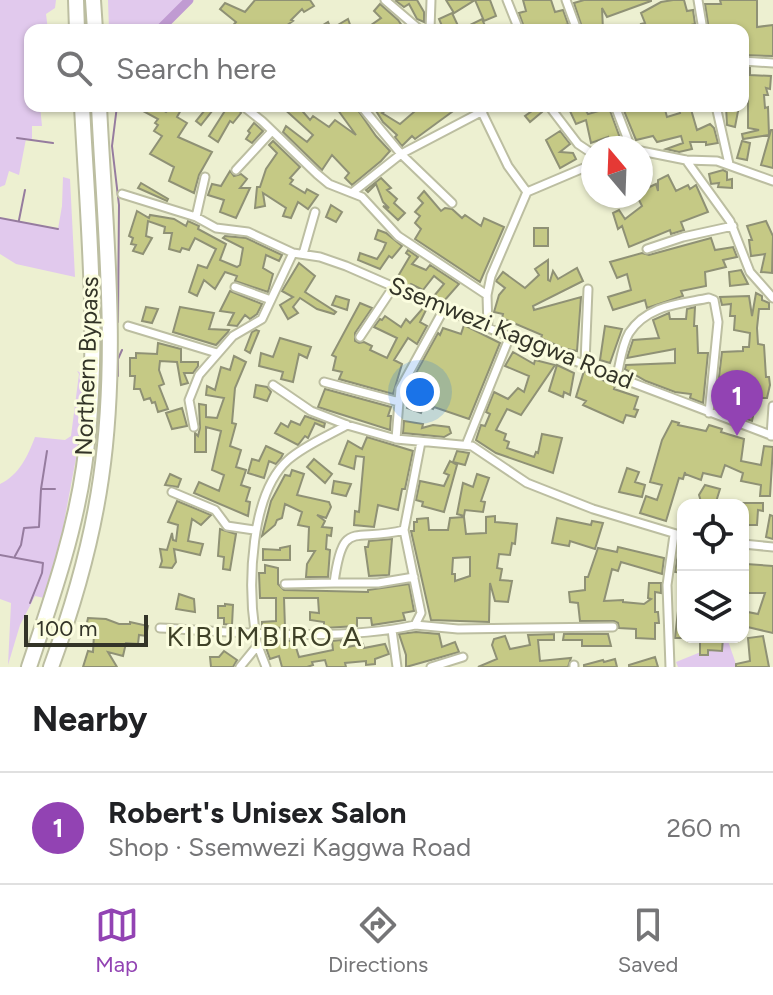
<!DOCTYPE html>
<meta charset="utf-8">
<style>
body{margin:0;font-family:Figtree,sans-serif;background:#f2f2f2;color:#202124}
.controls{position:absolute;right:24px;bottom:24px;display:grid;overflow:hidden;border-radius:16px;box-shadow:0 2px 6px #0004}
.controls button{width:72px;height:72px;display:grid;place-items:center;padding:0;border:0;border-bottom:2px solid #e0e0e0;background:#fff;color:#202124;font:40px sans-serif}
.compass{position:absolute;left:581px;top:136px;width:72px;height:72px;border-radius:50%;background:#fff;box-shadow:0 2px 6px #0004;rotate:341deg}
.scale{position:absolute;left:24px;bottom:20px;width:124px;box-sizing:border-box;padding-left:8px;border:4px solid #333428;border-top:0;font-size:22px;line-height:28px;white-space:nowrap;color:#333428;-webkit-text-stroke:6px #fbfddf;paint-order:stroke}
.you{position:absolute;left:420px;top:392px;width:28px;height:28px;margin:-20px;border:6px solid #fff;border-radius:50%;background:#1a73e8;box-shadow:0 0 0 12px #1a73e833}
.badge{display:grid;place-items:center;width:52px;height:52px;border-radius:50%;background:#9243b3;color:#fff;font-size:26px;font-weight:700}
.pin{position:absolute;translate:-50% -66px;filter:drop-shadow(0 2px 4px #0008)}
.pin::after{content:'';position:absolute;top:42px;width:28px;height:24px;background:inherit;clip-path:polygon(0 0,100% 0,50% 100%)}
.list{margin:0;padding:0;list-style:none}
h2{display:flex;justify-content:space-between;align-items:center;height:104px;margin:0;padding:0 32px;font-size:34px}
h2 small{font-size:26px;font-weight:400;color:#757577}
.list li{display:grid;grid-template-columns:52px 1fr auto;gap:24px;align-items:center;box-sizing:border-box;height:112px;padding:0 32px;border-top:2px solid #e0e0e0}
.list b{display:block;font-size:30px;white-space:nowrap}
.list p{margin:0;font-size:26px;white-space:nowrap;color:#757577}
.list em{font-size:26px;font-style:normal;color:#757577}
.icon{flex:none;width:44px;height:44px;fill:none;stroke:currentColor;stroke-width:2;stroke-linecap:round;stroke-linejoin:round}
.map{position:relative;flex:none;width:773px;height:667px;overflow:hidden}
.search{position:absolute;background:#fff;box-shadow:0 2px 6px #0004;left:24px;right:24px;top:24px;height:88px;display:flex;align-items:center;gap:20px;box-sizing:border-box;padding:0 28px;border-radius:16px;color:#757577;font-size:30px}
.sheet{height:216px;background:#fff}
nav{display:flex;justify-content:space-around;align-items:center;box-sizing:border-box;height:112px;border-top:2px solid #e0e0e0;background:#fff;font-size:22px;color:#757577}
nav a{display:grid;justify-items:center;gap:4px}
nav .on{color:#9243b3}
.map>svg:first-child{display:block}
.green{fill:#e1c9ed}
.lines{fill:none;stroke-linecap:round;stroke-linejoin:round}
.stream{stroke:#967c9f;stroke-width:2}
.canal{stroke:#c09bd2;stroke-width:9}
.building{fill:#c5c985;stroke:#8f9175;stroke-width:2;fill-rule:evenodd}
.minor-casing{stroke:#bcbea1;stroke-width:11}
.motorway-casing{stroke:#bcbea1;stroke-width:18}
.minor{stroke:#fff;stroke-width:7}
.motorway{stroke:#fff;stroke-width:14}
.labels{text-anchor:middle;stroke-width:6;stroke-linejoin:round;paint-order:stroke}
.street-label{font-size:24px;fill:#333428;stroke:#fbfddf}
.quarter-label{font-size:28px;letter-spacing:2px;fill:#3f4128;stroke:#fbfddf}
</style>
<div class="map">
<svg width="773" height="667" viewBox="0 0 773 667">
<rect width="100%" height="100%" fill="#edf0d1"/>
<!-- green -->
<path class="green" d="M0 0H56L55 8 46 14 48 30H30V106H40L42 126H32V139H26L19 175 9 171 5 185 0 187Z
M108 0H189L156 30H109Z
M63 177 70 179 75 277 16 264 0 254V218L58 229 62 206Z
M77 371 86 375V405L58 554 44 598 35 596 20 625 8 665 11 603 0 599V484C19 475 28 456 35 437L65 440 71 436 79 374Z
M728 641 737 667H678L676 662Z"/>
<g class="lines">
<!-- stream -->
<path class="stream" d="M117 106 112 146 119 205 118 322
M17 138 53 143
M0 218 58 229
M19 220 25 190
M118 376V359L122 350
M41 489 47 451
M0 555 43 563 42 573 30 603
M15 556 21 545 24 528 39 527 41 489H55"/>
<!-- canal -->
<path class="canal" d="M159 30 189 0"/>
</g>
<!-- building -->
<path class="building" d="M255 0H310L314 6 304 12 302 9 291 20 293 21 280 30H229L236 22 220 9 225 3 245 12Z
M398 0H417L424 12V22L417 19 409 4 404 7 396 1Z
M446 0H475L454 13Z
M475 0H490L496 16 484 21Z
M523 0H551L555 12 563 10 568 24 552 30H525L519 13 526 11Z
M584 0H651V1L607 17 602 8 603 30H583L574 3Z
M673 0H684L687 11 693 10 695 24 669 30H643L641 24 645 23 641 13 661 2Z
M720 0H757V27L773 25V56L743 55V30H709L705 4H721Z
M380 4 398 20 405 30H364L381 18 374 11Z
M452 13 460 30 482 19 487 30H436L442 26 439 19Z
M348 19 352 30H315L328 22 331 29Z
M743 68H750V75L771 76 770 89 766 88 768 95H764L765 108 768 107 769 135 743 139 742 134 759 130 748 128V82L743 81Z
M134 106H147L156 110 158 107 166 112 173 106 181 110 177 117 187 123 178 137 212 152 199 175 194 193 169 181 174 167 150 154 162 136 154 131 158 125 155 123 158 119Z
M199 106H216L201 125 196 121 205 110Z
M228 106H237L241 113 233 123 230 121 218 142 209 136Z
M281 106H298L310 120 313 116 329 127 335 120 356 135 335 106H355L376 136 390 151 381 161 352 185 345 178 349 173 332 155 322 170 283 132 286 126 307 142 313 135Z
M373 106H393L382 113 400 124 414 112 409 106H460L415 139 412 136 402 146 395 137 397 135 383 122Z
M539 106 542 112 530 122 525 116Z
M575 106H583L588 114 609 108 623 146 617 148 614 138 608 140V137L591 143 586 120 576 124 569 109Z
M622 106H664L667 117 680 113 678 106H690L697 130 710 124 714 128 718 143 706 145V142H690L692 149 679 152 666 149 683 143 681 136 657 142 653 136 636 140Z
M726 106H739L735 127 727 125Z
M254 123 263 131 252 143 246 139 250 133 248 131Z
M771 130H773V168L761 165Z
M560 131 570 144 560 152 573 153 576 159 560 168 546 140Z
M273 141 300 167 290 178 293 180 290 184 305 193 307 189 318 195 308 209 298 202 291 218 283 216 286 208 263 193 265 206 255 208 257 187H260L266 169 277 153 269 145Z
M742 141 750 143 747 160 737 158Z
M723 170 727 172V180L732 179V188L718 187 719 183 711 184 709 174Z
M230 171 234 176 241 174 247 179 240 188H250L236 218 220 212 224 200 208 195 212 184 221 186Z
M668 175 676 191 688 185 690 189 696 185 708 212 681 222 684 230 671 234 670 230 629 247 622 226 618 229 613 213 619 210 625 219 642 206 637 196H641V191L656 184 658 191V180Z
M381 178 391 188 387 190 397 199 394 203 405 213 398 220 383 206 389 208 383 202 376 184 368 192 366 190Z
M141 183 168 199 167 201 138 188Z
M424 191 441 211 445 208 452 209 462 218 465 215 481 226 484 218 504 227 480 282 415 239 421 229 415 223 420 216 415 212 423 203 418 198Z
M331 205 342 212 336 222 326 217Z
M137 211 149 218 150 215 174 219 186 226 188 221 199 226 198 229 226 244 220 260 237 267 240 265 243 248 223 238 225 236 246 238 282 255 279 261 266 255 263 268 273 274 268 292 235 281 237 276 225 272 215 289 204 280 197 296 189 292 198 265 207 268 216 249 195 238 189 250 182 248 180 252 169 249 172 233H164L165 227 148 221 146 236 152 238 143 254 133 251 136 245 131 244 133 238 129 236Z
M766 221 773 236 772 273 761 272 765 254 751 256 749 240H752L747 226Z
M534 228H548V246H534Z
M378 230 386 233 402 246 392 258 389 256 380 269 358 260 360 253 377 259 383 250 386 243 375 239Z
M711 238 715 250 733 247 737 257 723 260 726 267 705 272 706 286 681 291 683 296 647 308 645 300 613 310 608 297 631 290 627 274 617 278 610 262 642 253 649 255Z
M408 250 418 257 412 264 426 270 430 265 459 284 444 301 434 296 444 284 434 276 423 290 411 284 409 286 397 278 410 256 406 253Z
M548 260V280L550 281 553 271 558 279 577 268 583 281 533 306 534 310 581 297 577 351 562 348 541 338 542 335 502 318 503 314 494 312 499 295 505 288 496 281 503 272 525 288 539 275 535 269Z
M299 263 315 276 305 292 336 312 334 314 317 309 300 298 293 307 298 313 288 319 280 305 293 297 282 291Z
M741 270 748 284 730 286 729 272Z
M230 291 262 304 257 314 250 319 245 315 237 326 228 325 234 313 220 311Z
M756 293 762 296V300L769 303V309H759L757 328 758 344 764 345 766 377H769L770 385 767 398H757L752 421 744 418 746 412 736 413 718 408V400H733L732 382 719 377 722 352 743 351V347H749L750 333 734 330 735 316H730L731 304 722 305 720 297 749 296 752 316Z
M336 296 349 300 347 310 332 305Z
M360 303 372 308 355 333V341L359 343 364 342 372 346 370 350 387 358 397 338 374 327 380 319 382 320 385 316 401 327 406 319 410 323 424 307 427 308 420 322 427 326 417 344 408 338 394 360 402 364 393 394 339 379 342 372 333 370 336 357 332 355Z
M146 307 158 309 152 323 142 321Z
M180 307 214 313 209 329 229 330 228 332 216 345 173 332Z
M695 307 694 326H697L698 353H708L703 403 690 398 691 394 675 392 646 381 625 369 626 365 675 363V349L627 358 633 340 659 338 653 320 669 313 670 319H686L687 309Z
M464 325 500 343 469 419 434 407 433 409 424 405 421 413 407 408 411 395 406 394V391L438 333 440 335 443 328 461 334Z
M605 326 622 329 610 363 600 360Z
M256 330 259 331 250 353 245 350 252 332Z
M280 338 311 347 307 358 299 354 293 382 281 379 283 372 259 366 261 353 273 357Z
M158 343 181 349V362H198V366L193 373H184L188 383 181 385 177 362 160 361 159 370 164 384 159 386 168 409 158 412 155 402 152 403 150 398 144 400 140 389H134L135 376H130V358H136V353L157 354Z
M513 352 534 364 535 360 555 365 521 415 507 409 496 430 506 434 504 440 509 442 507 448 534 457 536 452 538 453 542 434 562 438 553 473 496 453 476 440 481 425 485 426 490 414 486 412 494 392 508 399 518 388 524 392 529 376 505 366Z
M234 356 246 362 235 388 232 423 236 424 230 446 241 450 236 467 246 470 241 485 250 488 246 501 250 502 248 516 194 493 199 482 219 491 224 475 212 470 221 431 206 427V452H195V433L198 436 200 428 199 404 206 405V417L217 418 224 398 206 395 207 386 215 390 221 367 230 370Z
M557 365 574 373 570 395 564 392 563 397 549 391Z
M584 371 615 386 614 389 638 397 634 409 638 410 635 417 626 415 623 423 583 405 586 401 576 397Z
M256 385 267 387 271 392 267 401 254 397Z
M325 389 391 407 388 416H391L390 430 318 407Z
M182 408 187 426 172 429 166 413Z
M305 416 325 423 324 427 315 423 308 438 305 436 298 445 275 433 281 423 288 427 291 421 300 425Z
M404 421 423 424 422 428 433 425 449 427 451 433 444 437 403 433Z
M672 421 679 423 678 425 706 431 709 425 722 429 721 432 744 439 741 461 761 465 764 446 773 447 770 496H760L761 485 741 481 743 473 725 465 721 477 703 473 701 480 685 474V472L683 479 679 478 666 521 640 513 646 496 657 500 662 485 650 482 662 440Z
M367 437 413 451 405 489H402L398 510 378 505 374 527 354 525 355 511 359 512 364 457 356 456 354 469 339 464 348 441 362 449Z
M266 446 283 454 281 458 276 464 269 461 264 478 248 473 252 459 259 461Z
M457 451 469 453 465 465 453 462Z
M314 459 332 474 325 483 307 467Z
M450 461 457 465 444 512 422 506 423 502 416 500 420 481 444 486 449 475 444 473Z
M627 468 639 472 635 482 645 485 642 497 619 492Z
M292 470 304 474 297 495 329 502 331 507 326 518 317 515 325 521 322 527 332 528 331 536 327 535 326 549 330 550 328 577H306L307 564 315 551H308L309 527 298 525 302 512 285 504 282 518 277 520 275 525 262 536 271 501 285 475 290 476Z
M170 474 181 479 178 487 165 485Z
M477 474 489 478 481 501 485 502 483 512 465 510 464 516 457 514 463 483 473 487Z
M334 481 351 484 346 496 332 493Z
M705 485 720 489 715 505H702L699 495Z
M177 501 211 515 201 525 192 519 188 541 203 544 200 555 174 549 176 562 172 568 160 567 162 561 160 549 167 550 172 533 173 540 176 541 178 525 168 522Z
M743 503H763V511L758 510 757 525H746V510H743Z
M770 515 773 516V539L766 537Z
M495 516V522L517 524 515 544 512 543 510 555 499 554 497 568 502 569 500 580 512 581 508 602 495 601 490 583 489 622 431 620 411 531H414V522H417V519L428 518 429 530H448L450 518 464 517 466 534 486 533V517ZM470 557V576L455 581V574H452L453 558Z
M557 518 591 525 592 521 603 523 595 549 570 541 569 546 552 543Z
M220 529 236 534 230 570 223 569 224 557 218 556Z
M392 539 389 575 369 576 365 547H368L369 541Z
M680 542H683V573L675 572Z
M290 546V560H263V549L280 550V548Z
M618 547 664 558 662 574 621 562 618 571 612 569 604 601 623 600V602L644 604 651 599 648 598 649 583H661V593L655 592V612H658L659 623H655V639L636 638V629L619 628 618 623 614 621H580L578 603 570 602 569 592 585 590V577H588L598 548 617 552Z
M746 564 773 566V633L743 626V611L758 614 765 593H743Z
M265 565 278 568V584L284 590 368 592V590L409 584 414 611 403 613 405 620 372 625 371 618H357V626L324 628V622L310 620V612L319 613 318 598H284L285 628 262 627V622L276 621V598H260L259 573H265Z
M179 594 194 599 195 612 176 609Z
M225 604 233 605 232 625 224 624V618H218V606H225Z
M678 611H683V638H675Z
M88 618 106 619 119 624H130V622L148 626 146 636 139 635 138 644 126 643 123 656 108 652 117 667H83L88 651 93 652 94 634 85 632Z
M416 632 439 634 442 647 455 642 459 652 406 667V655L399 634Z
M554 634V640H538L540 661 571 658 568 667H478L497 659 492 645 494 639 505 636 510 649 530 645 528 635Z
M564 634H608L611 646H582V640H563Z
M763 636 769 667H736V664L750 661 748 638Z
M700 637H723L722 651 708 650V655H700Z
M269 640 294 641 299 657 333 650 332 641 341 640 342 648 363 644 364 648 385 644 389 654 375 659V664L366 665V661L345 663 346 667H327L325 660 312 662 313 665 307 667H282L279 656 270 659 264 642Z
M224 651 237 660 233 667H211L210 657H219Z
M655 657 658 667H629V665Z
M615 659 617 667H584V665L603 660 604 662Z"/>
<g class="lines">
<!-- minor casing -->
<g class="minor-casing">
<path id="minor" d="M385 0 420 30
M507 0 519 30
M566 0 577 30
M698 0 703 30
M430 30 431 0
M743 61 773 63
M243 106 262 121 317 174 329 184 362 197 398 236 487 295
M361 106 401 154 452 203
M479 106 508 166 527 192
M549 106 578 144 593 154
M615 106 631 148
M716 106 729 164
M641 151 686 160 717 161 773 181
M686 160 730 221 750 272 773 298
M236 170 272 131
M353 192 401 154 483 111
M122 194 196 217 216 228 248 232 293 253 320 257 346 266 488 328 773 436
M196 217 205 177
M647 249 683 237 733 226
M303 254 315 212
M235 287 271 300
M128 326 217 353
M488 328 487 295 491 276 527 192 593 164
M360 337 394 286
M585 363 588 289
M617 376C620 363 622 345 629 333 647 305 680 304 709 298L714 300 718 322 709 413
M324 382 399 402
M273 385 311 411 347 425 396 439 472 446 527 483 593 509 683 536
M194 427 189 400 199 375 233 336 262 319 293 253
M771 436 773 406
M396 439 400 389 444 309
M466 445 510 336
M172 492 215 510 227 526 254 530
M743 544 773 547
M334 583H378L414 577
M285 584 334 583C343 517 353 543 404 530
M415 625 458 629 613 627
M160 628C238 632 339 642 415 625L421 613 404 530 421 442
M392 630 397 667
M574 665V667
M240 667 258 645
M266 667C262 656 256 644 255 632 248 584 250 494 288 460 305 445 328 436 347 425
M431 667 463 657
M670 667 667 585 674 535"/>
</g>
<!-- motorway casing -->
<g class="motorway-casing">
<path id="motorway" d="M76 0 77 30
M93 0 95 30
M29 667C51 601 74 536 84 467 101 348 88 225 82 106
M51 667C73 607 92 541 101 478 119 355 105 229 99 106"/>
</g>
<!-- minor -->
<use href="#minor" class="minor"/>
<!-- motorway -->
<use href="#motorway" class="motorway"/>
</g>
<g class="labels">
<!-- street labels -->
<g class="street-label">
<text transform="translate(511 333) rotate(22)" y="8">Ssemwezi Kaggwa Road</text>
<text transform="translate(87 366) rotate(-88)" y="8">Northern Bypass</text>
</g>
<!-- quarter labels -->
<g class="quarter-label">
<text x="265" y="646">KIBUMBIRO A</text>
</g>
</g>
</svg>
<div class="controls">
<button><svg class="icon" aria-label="locate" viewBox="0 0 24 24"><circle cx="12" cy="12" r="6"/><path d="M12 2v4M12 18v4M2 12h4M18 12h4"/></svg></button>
<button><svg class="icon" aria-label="layers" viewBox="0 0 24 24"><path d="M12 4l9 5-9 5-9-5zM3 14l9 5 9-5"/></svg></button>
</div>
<svg class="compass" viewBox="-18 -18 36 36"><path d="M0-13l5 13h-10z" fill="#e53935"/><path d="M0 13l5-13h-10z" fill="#757577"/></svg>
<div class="scale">100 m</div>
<div class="you"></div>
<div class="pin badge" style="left:737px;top:436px">1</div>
<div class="search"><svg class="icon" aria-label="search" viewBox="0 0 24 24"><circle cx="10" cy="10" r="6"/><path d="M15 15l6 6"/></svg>Search here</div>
</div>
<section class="sheet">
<h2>Nearby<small></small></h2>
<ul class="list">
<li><span class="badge">1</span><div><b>Robert's Unisex Salon</b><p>Shop · Ssemwezi Kaggwa Road</p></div><em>260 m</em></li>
</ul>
</section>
<nav>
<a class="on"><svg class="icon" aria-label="map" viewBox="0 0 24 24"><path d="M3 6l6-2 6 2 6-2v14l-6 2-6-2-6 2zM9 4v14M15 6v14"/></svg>Map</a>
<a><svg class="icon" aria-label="directions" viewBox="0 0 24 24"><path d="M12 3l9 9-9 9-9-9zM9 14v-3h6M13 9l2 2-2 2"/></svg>Directions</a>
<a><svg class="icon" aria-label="saved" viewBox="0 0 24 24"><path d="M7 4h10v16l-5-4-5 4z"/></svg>Saved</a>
</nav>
